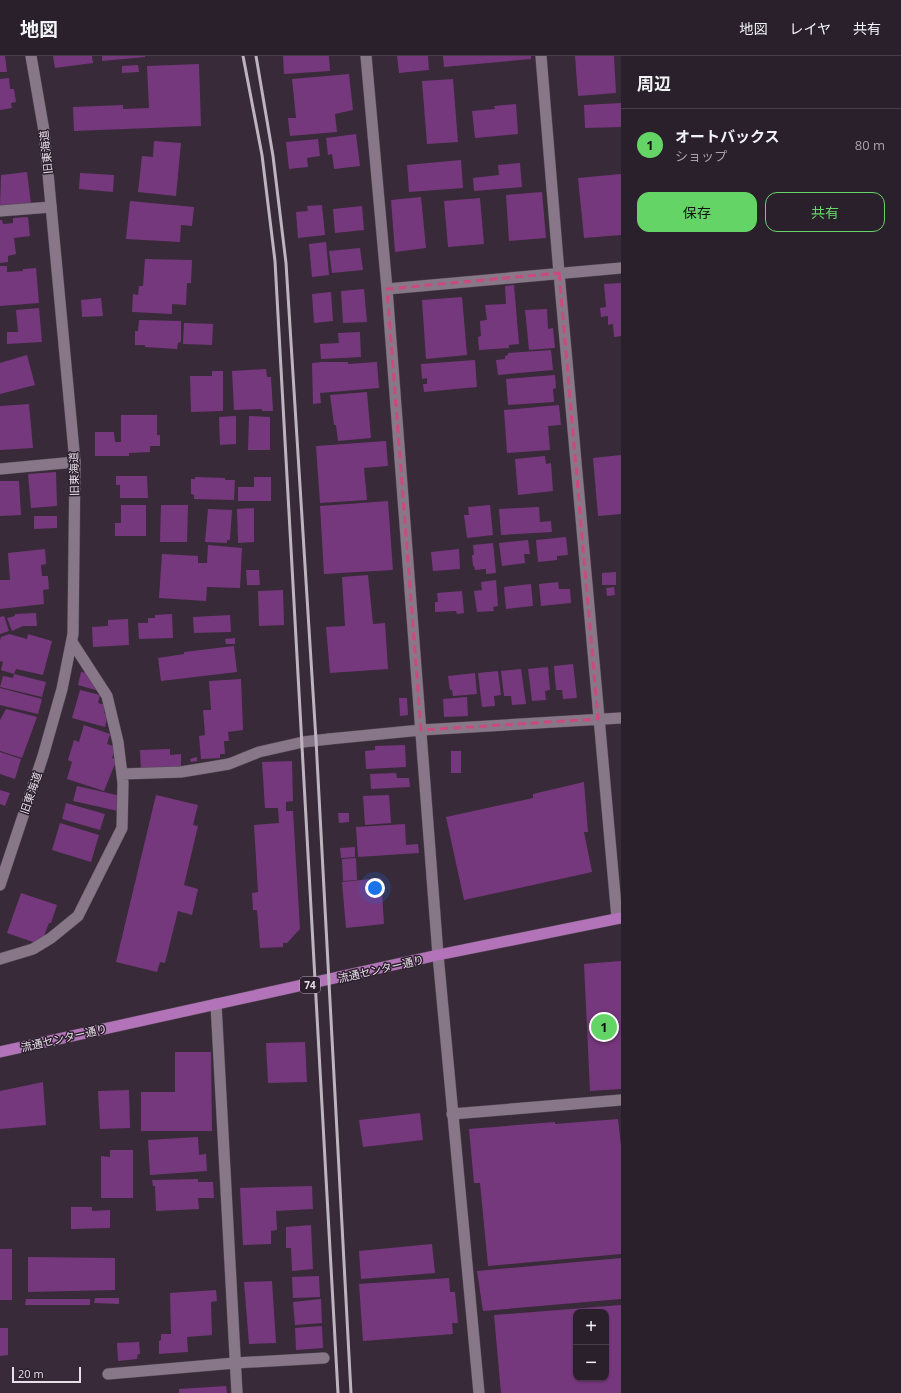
<!DOCTYPE html>
<html lang="ja">
<meta charset="utf-8">
<style>
body{margin:0;font-family:"Open Sans","Noto Sans JP",sans-serif;background:#362d37;color:#f1f3f6}
.controls{position:absolute;right:12px;bottom:12px;display:grid;overflow:hidden;border-radius:8px;box-shadow:0 1px 3px #0004}
.controls button{width:36px;height:36px;display:grid;place-items:center;padding:0;border:0;border-bottom:1px solid #463e47;background:#2a202b;color:#f1f3f6;font:20px sans-serif}
.scale{position:absolute;left:12px;bottom:10px;width:69px;box-sizing:border-box;padding-left:4px;border:2px solid #e7dfe8;border-top:0;font-size:11px;line-height:14px;white-space:nowrap;color:#e7dfe8;-webkit-text-stroke:3px #2d202e;paint-order:stroke}
.you{position:absolute;left:375px;top:832px;width:14px;height:14px;margin:-10px;border:3px solid #fff;border-radius:50%;background:#1a73e8;box-shadow:0 0 0 6px #1a73e833}
.badge{display:grid;place-items:center;width:26px;height:26px;border-radius:50%;background:#65d467;color:#111;font-size:13px;font-weight:700}
.pin{position:absolute;translate:-50% -50%;border:2px solid #fff;box-shadow:0 1px 4px #0006}
.list{margin:0;padding:0;list-style:none}
h2{display:flex;justify-content:space-between;align-items:center;height:52px;margin:0;padding:0 16px;font-size:17px}
h2 small{font-size:13px;font-weight:400;color:#a5a3a9}
.list li{display:grid;grid-template-columns:26px 1fr auto;gap:12px;align-items:center;box-sizing:border-box;height:72px;padding:0 16px;border-top:1px solid #463e47}
.list b{display:block;font-size:15px;white-space:nowrap}
.list p{margin:0;font-size:13px;white-space:nowrap;color:#a5a3a9}
.list em{font-size:13px;font-style:normal;color:#a5a3a9}
.actions{display:flex;gap:8px;padding:12px 16px}
.actions a{flex:1;padding:9px 0;border:1px solid #65d467;border-radius:12px;text-align:center;font-size:14px;color:#65d467}
.actions .main{background:#65d467;color:#111}
.map{position:relative;flex:none;width:621px;height:1337px;overflow:hidden}
header{display:flex;align-items:center;gap:24px;box-sizing:border-box;height:56px;padding:0 20px;background:#2a202b;border-bottom:1px solid #463e47}
header strong{font-size:19px}
nav{display:flex;gap:22px;margin-inline-start:auto;font-size:14px}
main{display:flex}
aside{flex:1;background:#2a202b}
.map>svg:first-child{display:block}
.building{fill:#76387c;fill-rule:evenodd}
.lines{fill:none;stroke-linecap:round;stroke-linejoin:round}
.service-casing{stroke:#534854;stroke-width:12}
.minor-casing{stroke:#534854;stroke-width:12}
.tertiary-casing{stroke:#534854;stroke-width:12}
.primary-casing{stroke:#534854;stroke-width:12}
.service{stroke:#877788;stroke-width:11}
.minor{stroke:#877788;stroke-width:11}
.tertiary{stroke:#877788;stroke-width:11}
.primary{stroke:#b373b9;stroke-width:11}
.rail{stroke:#beb4bf;stroke-width:3}
.marked{fill:none;stroke:#cb4a7e;stroke-width:3;stroke-dasharray:8 5;stroke-linejoin:round}
.labels{text-anchor:middle;stroke-width:3;stroke-linejoin:round;paint-order:stroke}
.shield{fill:#2d202e;stroke:#afa6b0;stroke-width:1}
.shield-label{font-size:10px;font-weight:bold;fill:#e7dfe8}
.street-label{font-size:11px;fill:#e7dfe8;stroke:#2d202e}
</style>
<header>
<strong>地図</strong>
<nav><a>地図</a><a>レイヤ</a><a>共有</a></nav>
</header>
<main>
<div class="map">
<svg width="621" height="1337" viewBox="0 0 621 1337">
<rect width="100%" height="100%" fill="#382a39"/>
<!-- building -->
<path class="building" d="M0 0H5L7 16H0Z
M53 0H92L93 7 55 12Z
M102 0H145V1L102 5Z
M283 0H329L330 15 284 18Z
M397 0H428L429 14 399 17Z
M443 0H531V3L444 11Z
M575 0H614L616 37 578 40Z
M199 8 201 70 74 75 73 51 123 49V53L149 52 147 10Z
M138 9 139 16 122 17V10Z
M349 18 353 54 335 58 337 76 290 80 288 62H296L292 23Z
M9 22 10 33H14L16 46 11 47 12 52 0 54V23Z
M453 23 458 86 427 88 422 25Z
M621 47V71L585 72 584 49Z
M516 48 518 78 475 82 472 55 495 53 494 50Z
M356 78 360 110 334 113 332 98 328 99 326 82Z
M318 83 320 100 307 102 308 111 289 113 286 86Z
M154 85 181 87 176 140 138 136 142 100 153 101Z
M461 104 463 132 409 136 407 109Z
M520 107 522 131 474 135 473 122 499 119 498 109Z
M27 116 31 148 0 151 1 119Z
M80 117 114 119 113 136 79 133Z
M621 118V179L584 182 578 122Z
M542 136 546 182 509 185 506 139Z
M421 141 426 192 395 196 391 144Z
M480 142 484 188 448 191 444 145Z
M130 145 194 151 192 170 181 169 180 186 126 183Z
M322 149 325 179 298 182 296 156 308 155 307 150Z
M362 150 364 174 335 177 333 153Z
M28 161 30 180 14 182 16 198 8 200V206L0 207V164H2L3 168 13 167V162Z
M326 186 329 219 312 221 309 188Z
M360 192 363 214 332 217 329 195Z
M145 203 192 204 191 227H187L186 249 172 248V258L132 256 133 238 138 239 139 230H143Z
M0 210H7V216L23 215V213L36 212 39 247 0 250Z
M621 227V280L614 281 613 268 608 269V260L601 261 600 252 606 251 604 228Z
M514 229 519 288 509 289V292L479 294 478 281 481 280 480 265 487 264 485 249 506 248 505 230Z
M364 233 367 266 343 267 341 235Z
M331 236 333 265 314 267 312 238Z
M462 241 467 299 426 303 422 244Z
M101 242 103 260 82 261 81 244Z
M39 252 42 286 7 288V276H18L16 254Z
M547 253 548 273 553 272 555 292 529 294 525 254Z
M139 264 181 265V286L178 287 177 293 145 291V289H135V275H138Z
M184 267 213 268 212 289 183 288Z
M360 276 361 301 321 303 320 288 339 287 338 277Z
M551 294 553 314 498 319 496 304 505 303V300L508 299V297Z
M27 299 35 329 0 338V307Z
M475 304 477 331 424 336 423 328H427V322L422 323 421 308Z
M322 306H348V308L377 306 379 332 320 337 321 347 313 348 312 307Z
M266 313 267 321H271L273 355H262V353L234 354 232 315Z
M212 315H223V355L191 356 190 320H212Z
M555 319 556 332 553 333 554 346 508 349 506 323Z
M367 336 371 382 338 385 336 369H334L330 339Z
M29 348 33 392 0 394V350Z
M559 349 561 369 548 370 550 394 507 397 504 354Z
M121 359H157V379H160V390H150V396L129 397V400H95V376H114L115 386H121Z
M236 360V388L220 389 219 361Z
M249 360 270 361V394H248Z
M386 385 388 410 364 412 367 444 320 447 316 390Z
M621 399V458L598 460 593 402Z
M545 400 546 408 551 407 553 435 518 439 515 403Z
M56 416 57 450 31 452 28 418Z
M116 420H147L148 442H120V429H116Z
M195 421 225 422V424H235L234 444 194 443V439L191 438V423H195Z
M254 421H271V445H238V431H254Z
M0 425H19L21 459 0 460Z
M388 445 393 514 324 518 320 450Z
M121 449H146V480H115V467H121Z
M161 449H188L187 486H160Z
M490 449 493 479 467 482 464 459H469L468 451Z
M539 451 540 466 551 465 552 476 501 479 499 453Z
M254 452V486L238 487 237 453Z
M208 453 232 454 230 484H227V487L205 486Z
M34 460H57V472L34 473Z
M566 481 568 499 557 500V504L538 506 536 484Z
M528 484 530 498H524L525 507 502 510 499 487Z
M493 487 496 517 486 518V513L475 514 474 510H473L472 499H474L473 489Z
M208 489 242 492 240 532 207 531 206 545 159 542 162 498 198 500V507H207Z
M45 493 46 508 41 509 42 520H48L49 533 43 534 44 548 0 553V524H10L8 497Z
M459 493 460 513 433 515 431 496Z
M246 514H259L260 529H247Z
M616 516V529H602V517Z
M368 519 373 568 385 567 388 613 330 617 326 571 345 570 342 521Z
M496 524 498 550 493 551 494 555 477 556 474 535 482 534 481 526Z
M558 526 559 533H570L571 547 541 550 539 528Z
M531 528 533 550 506 553 504 531Z
M614 531 615 539 607 540 606 532Z
M283 534 284 569 259 570 258 535Z
M462 535 464 557 457 558 456 555 435 556V546H438L437 537Z
M36 557 37 570H23L12 575 7 562 15 560V558Z
M172 558 173 582 139 583 138 567H148V562H155V559Z
M230 559 231 576 194 577 193 561Z
M4 560 9 575 0 578V561Z
M128 563 129 589 93 591 92 571 108 570V564Z
M9 578 27 583 28 578 52 585 43 619 16 613 14 618 1 614 3 606 0 605V585L1 581Z
M235 582V588H226L225 583Z
M234 590 237 616 161 625 158 602 184 598V596Z
M573 608 577 642 563 643 562 634H556L554 610Z
M548 611 550 634 545 635 546 644 532 645 528 613Z
M521 613 526 648 512 649 511 640H504L501 615Z
M498 615 501 639 494 640 495 650 482 651 478 617Z
M81 616 89 617 99 635 78 629Z
M475 617 477 638 453 640 452 634H450L448 620Z
M14 618 46 626 42 641 0 631 3 620 13 622Z
M241 623 243 674 228 676 229 685H224L225 698H220V702L201 703 199 680 205 679 203 654H211L209 625Z
M0 632 42 643 38 658 0 649Z
M80 634 100 639 98 647 106 649 104 657 108 658 105 671 72 662Z
M467 641 468 660 444 661 443 643Z
M399 642H407L408 659 400 660Z
M6 653 37 661 22 702 0 695V664Z
M84 669 110 678 107 688 116 691 112 702 117 703 104 735 67 723 72 706 68 704 74 684 79 686Z
M405 689 406 711 366 713 365 695 375 694V690Z
M170 693V699L181 698V715L141 716 140 694Z
M451 695H461V717H451Z
M0 696 21 703 15 723 0 718Z
M197 701V705L191 706 190 703Z
M292 705 293 745 286 746V755H293L300 873 287 887H283V891L260 892 257 854H253L252 837 258 836 254 769 279 767 278 752H265L262 706Z
M396 717 397 722H409L410 731 371 733 370 718Z
M584 726 588 776H584L592 816 464 844 446 761 533 742V738Z
M77 730 121 740 118 755 73 745Z
M0 734 10 737 5 750 0 748Z
M156 739 198 749 193 769 198 770 184 829 198 833 192 859 178 855 165 907 160 906 157 916 116 906Z
M389 739 391 767 365 769 363 740Z
M66 747 105 758 100 774 62 763Z
M338 757H349V766L339 767Z
M60 767 99 779 91 806 52 794Z
M405 768 406 789 418 788 419 797 358 801 356 771Z
M355 791V801L341 802 340 792Z
M356 802 357 824 343 825 342 803Z
M381 822 384 868 346 872 342 826Z
M21 837 57 849 51 867H49L42 885 38 883 36 887 7 877Z
M621 905V1033L590 1035 584 908Z
M305 986 307 1026 268 1027 266 987Z
M175 996H211L212 1075H141V1036H175Z
M43 1026 46 1069 0 1073V1035Z
M129 1034 130 1072 100 1073 98 1035Z
M420 1057 423 1084 363 1091 359 1064Z
M618 1063 621 1090V1198L488 1210 480 1127H474L469 1073 555 1066V1068Z
M198 1081 199 1099 206 1098 207 1115 150 1119 148 1084Z
M110 1094H133V1142H101V1100L110 1101Z
M198 1123V1126H213L214 1142H198L199 1153 156 1155 155 1130H153L152 1124Z
M312 1130 313 1153 276 1155 277 1174 271 1175V1188L243 1189 240 1132Z
M71 1151H92V1155L110 1154V1172L71 1173Z
M311 1169 313 1213 292 1215 291 1192H286V1171Z
M432 1188 435 1217 361 1223 359 1195Z
M0 1193H12V1244H0Z
M28 1201 115 1202V1234L28 1236Z
M621 1202V1243L483 1255 477 1215Z
M319 1220 320 1241 293 1242 292 1221Z
M449 1222 450 1236H455L458 1267H452L453 1278 363 1285 359 1228Z
M272 1225 276 1287 249 1288 244 1226Z
M216 1234 217 1245 211 1246 212 1279 187 1281 188 1296 159 1298V1285L161 1284V1278H171L170 1237Z
M95 1242H119V1248L94 1247Z
M26 1243H90V1249H25Z
M321 1243 322 1267 295 1269 293 1246Z
M621 1249V1337H501L494 1259ZM576 1256H606V1322H576Z
M322 1270 323 1292 296 1294 295 1272Z
M0 1272H8V1299L0 1300Z
M139 1286 140 1298H138L137 1303 118 1305 117 1287Z
M226 1330 227 1337H179V1333Z"/>
<g class="lines">
<!-- service casing -->
<g class="service-casing">
<path id="service" d="M122 718 181 716 229 708 259 696 303 686 329 683
M0 903 33 893 51 882 78 860 122 772 123 727 118 686 107 640 72 586"/>
</g>
<!-- minor casing -->
<g class="minor-casing">
<path id="minor" d="M366 0 387 233 438 899 479 1337
M541 0 559 217 617 862
M0 155 51 151
M387 233 621 212
M0 413 75 406
M329 683 421 674 621 662
M216 948 237 1337
M452 1058 621 1044
M108 1318 235 1307 324 1302"/>
</g>
<!-- tertiary casing -->
<g class="tertiary-casing">
<path id="tertiary" d="M0 829 43 700 62 633 73 578 75 406 44 75 31 0"/>
</g>
<!-- primary casing -->
<g class="primary-casing">
<path id="primary" d="M0 996 438 899 621 862"/>
</g>
<!-- service -->
<use href="#service" class="service"/>
<!-- minor -->
<use href="#minor" class="minor"/>
<!-- tertiary -->
<use href="#tertiary" class="tertiary"/>
<!-- primary -->
<use href="#primary" class="primary"/>
<!-- rail -->
<path class="rail" d="M243 0 262 99 275 205 338 1337
M256 0 273 100 286 207 316 684 351 1337"/>
</g>
<!-- marked area -->
<path class="marked" d="M559 217 598 663 421 674 387 233Z"/>
<g class="labels">
<!-- shield labels -->
<rect class="shield" x="300" y="921" width="20" height="16" rx="3"/>
<g class="shield-label">
<text x="310" y="933">74</text>
</g>
<!-- street labels -->
<g class="street-label">
<text transform="translate(46 96) rotate(-96)" y="4">旧東海道</text>
<text transform="translate(74 418) rotate(-91)" y="4">旧東海道</text>
<text transform="translate(31 737) rotate(-71)" y="4">旧東海道</text>
<text transform="translate(381 913) rotate(-13)" y="4">流通センター通り</text>
<text transform="translate(64 982) rotate(-13)" y="4">流通センター通り</text>
</g>
</g>
</svg>
<div class="controls">
<button>+</button>
<button>−</button>
</div>
<div class="scale">20 m</div>
<div class="you"></div>
<div class="pin badge" style="left:604px;top:971px">1</div>
</div>
<aside>
<h2>周辺<small></small></h2>
<ul class="list">
<li><span class="badge">1</span><div><b>オートバックス</b><p>ショップ</p></div><em>80 m</em></li>
</ul>
<div class="actions"><a class="main">保存</a><a>共有</a></div>
</aside>
</main>
